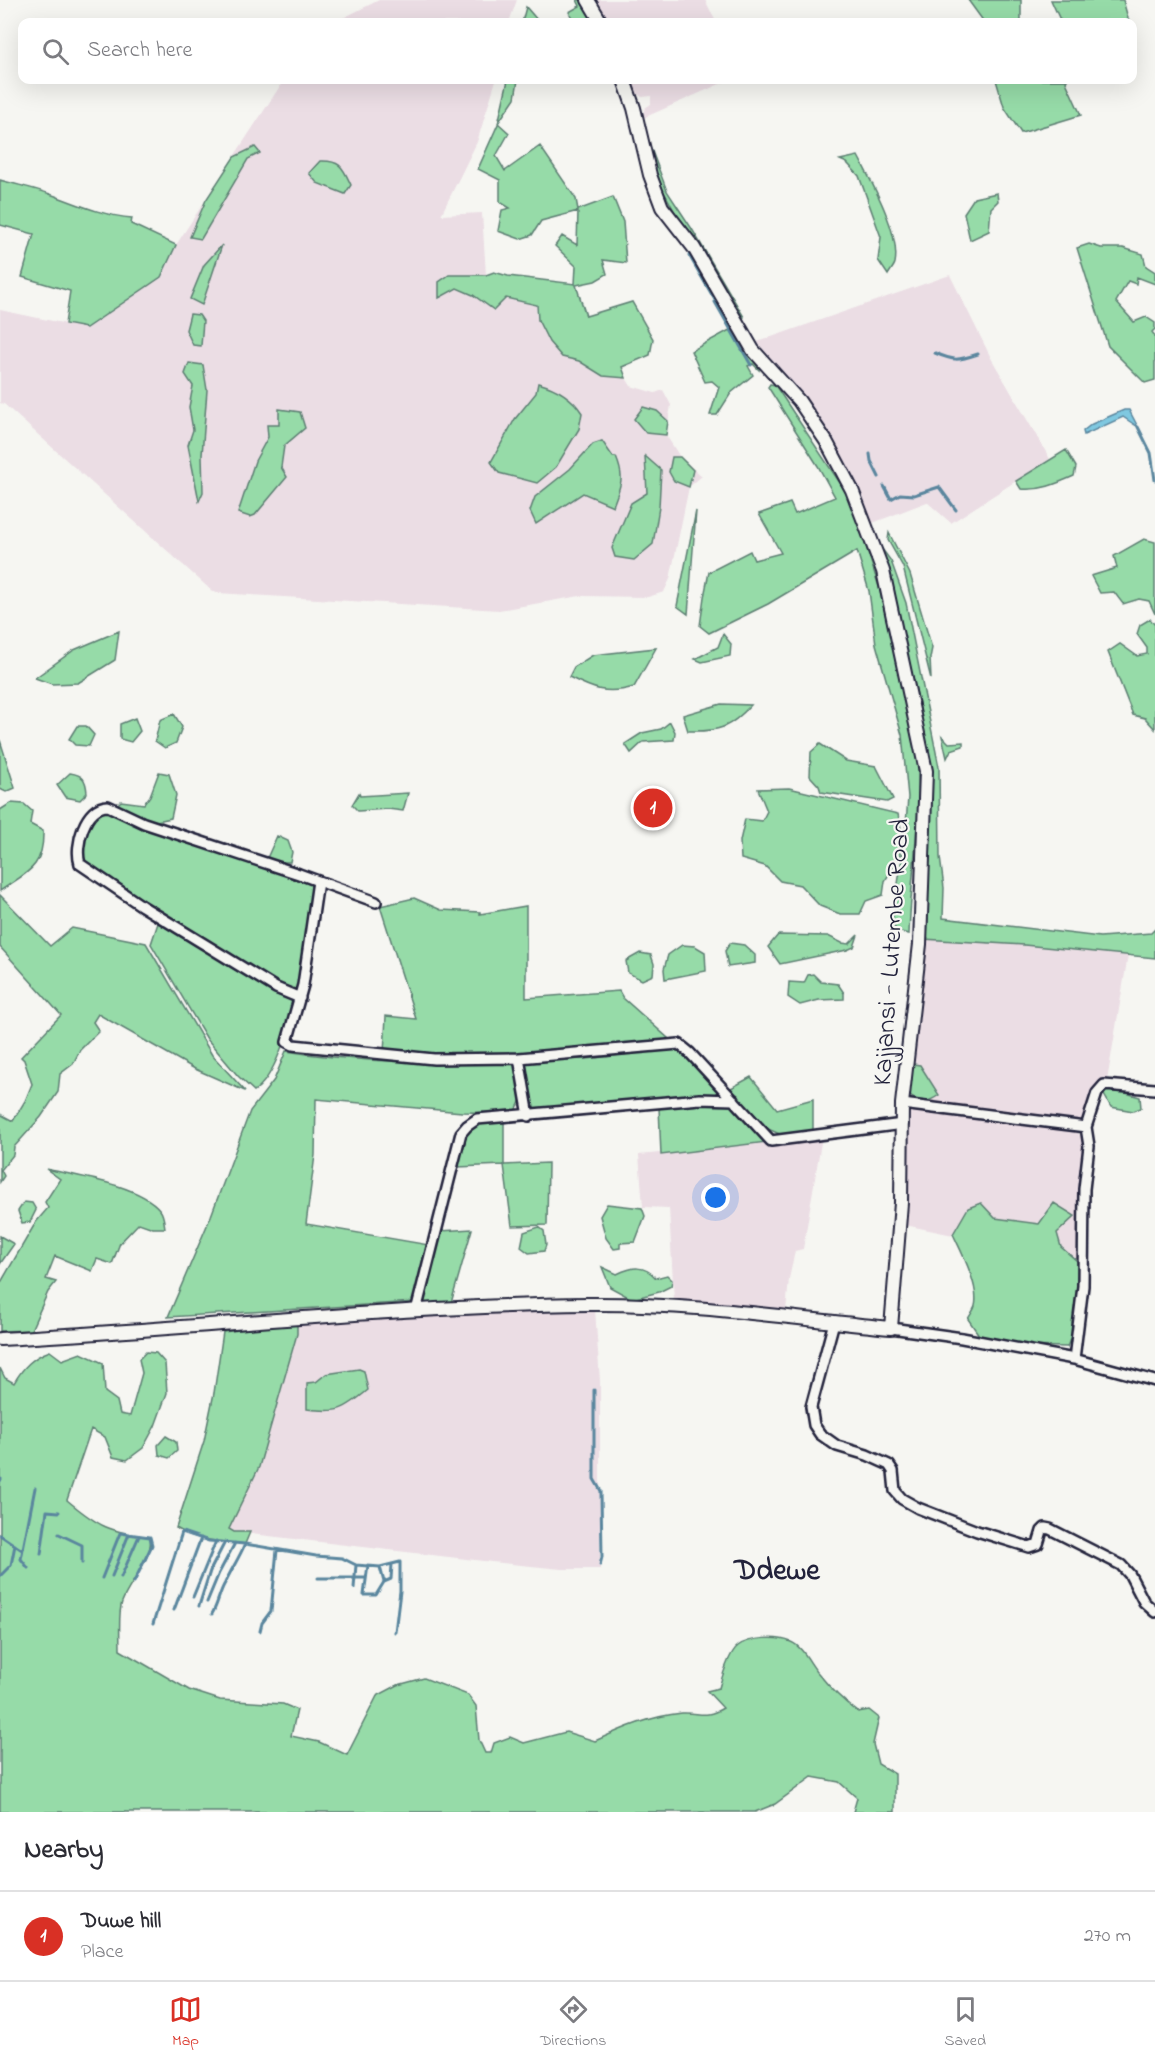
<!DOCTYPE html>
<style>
body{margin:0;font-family:"Indie Flower",sans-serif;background:#f7f7f7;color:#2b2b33}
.you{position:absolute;left:716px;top:1198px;width:21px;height:21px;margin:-15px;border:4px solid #fff;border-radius:50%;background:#1a73e8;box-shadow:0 0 0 9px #1a73e833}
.badge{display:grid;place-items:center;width:39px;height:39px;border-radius:50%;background:#d93025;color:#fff;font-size:20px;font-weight:700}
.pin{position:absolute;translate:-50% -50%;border:3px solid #fff;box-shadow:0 2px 6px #0006}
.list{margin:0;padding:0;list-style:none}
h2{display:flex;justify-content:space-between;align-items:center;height:78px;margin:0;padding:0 24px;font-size:26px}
h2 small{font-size:20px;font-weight:400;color:#7c7c81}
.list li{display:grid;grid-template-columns:39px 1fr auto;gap:18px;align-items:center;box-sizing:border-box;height:90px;padding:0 24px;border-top:2px solid #e1e1e2}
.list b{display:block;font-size:22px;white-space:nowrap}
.list p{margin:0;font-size:20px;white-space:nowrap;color:#7c7c81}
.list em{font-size:20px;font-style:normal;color:#7c7c81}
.icon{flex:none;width:33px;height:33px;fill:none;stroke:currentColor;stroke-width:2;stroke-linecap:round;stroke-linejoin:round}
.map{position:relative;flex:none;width:1155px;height:1812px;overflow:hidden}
.search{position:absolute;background:#fff;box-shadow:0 6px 24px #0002;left:18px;right:18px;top:18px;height:66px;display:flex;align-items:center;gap:15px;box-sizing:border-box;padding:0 21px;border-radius:12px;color:#7c7c81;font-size:22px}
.sheet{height:168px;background:#fff}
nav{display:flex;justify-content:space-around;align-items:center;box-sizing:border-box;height:84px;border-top:2px solid #e1e1e2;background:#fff;font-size:16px;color:#7c7c81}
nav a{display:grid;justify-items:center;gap:3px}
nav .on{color:#d93025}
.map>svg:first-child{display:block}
.built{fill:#ebdde4}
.green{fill:#96dba8;stroke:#5c7e72;stroke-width:1.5}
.water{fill:#7fc8e0;stroke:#5a869e;stroke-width:1.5}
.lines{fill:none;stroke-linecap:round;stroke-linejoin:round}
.stream{stroke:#5a869e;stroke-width:3}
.street-casing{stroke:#22223b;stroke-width:14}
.secondary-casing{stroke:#22223b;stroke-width:16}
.street{stroke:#f6f6f2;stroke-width:9}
.secondary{stroke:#f6f6f2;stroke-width:12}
.labels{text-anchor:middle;stroke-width:4.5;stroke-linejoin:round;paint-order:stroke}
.street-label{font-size:27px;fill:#22223b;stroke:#f6f6f2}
.quarter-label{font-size:30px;font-weight:bold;fill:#22223b;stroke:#f6f6f2}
</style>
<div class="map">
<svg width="1155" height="1812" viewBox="0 0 1155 1812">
<rect width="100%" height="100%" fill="#f6f6f2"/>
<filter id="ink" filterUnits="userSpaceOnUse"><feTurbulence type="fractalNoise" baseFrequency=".0167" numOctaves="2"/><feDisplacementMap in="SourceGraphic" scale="12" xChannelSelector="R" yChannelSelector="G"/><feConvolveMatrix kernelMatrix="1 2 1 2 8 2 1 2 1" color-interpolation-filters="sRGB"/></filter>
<g filter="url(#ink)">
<!-- built -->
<path class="built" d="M379 0H517L509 22H335Z
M592 0H705L716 22H605Z
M284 80H496L477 142 441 215 482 213 486 275 494 309 506 298 537 305 536 313 538 320 549 342 562 357 579 361 603 376 626 378 631 386 655 393 663 390 671 405 666 435 680 457 702 476 689 487 670 579 664 592 648 597 580 596 499 610 217 593 212 591 4 404 0 403V310L86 328 161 277 176 245Z
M628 80H729L641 119 645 108 651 104V96L642 97 633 91Z
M950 275 991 358 1050 459 951 523 927 502 870 524 865 506 849 471 810 406 757 342Z
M923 939 1024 945 1128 955 1107 1081 1094 1089 1085 1119 1058 1120 926 1105 910 1100Z
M907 1108 939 1114 983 1116 1062 1127 1075 1130 1081 1136 1086 1143 1077 1261 905 1225 909 1203Z
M822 1137 803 1249 795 1251 789 1279 786 1311 674 1301 669 1208 643 1207 639 1155Z
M595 1309 600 1381V1569H561L492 1562 234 1532 229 1529 259 1467 297 1334V1323Z"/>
<!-- green -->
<path class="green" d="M577 0H583L595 22H574L569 12 580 6Z
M968 0H1021V22H984Z
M1051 0H1123L1129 22H1061Z
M526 7 539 22H522Z
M508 80H518L515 98 498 123 509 133 496 156 505 171 540 146 576 199 578 210 613 197 623 222 626 263 603 260 607 274 595 281 576 285 586 316 632 302 653 339 650 355 622 367 626 378 603 376 579 361 562 357 549 342 538 320 537 305 506 298 494 310 473 295 457 288 439 298V282L449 275H486L494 272 508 276 575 284 576 266 555 246 562 236 577 245 578 211 541 221 532 235 520 239 498 231 502 210 510 208 500 202V180L478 169 498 124Z
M996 80H1067L1066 82 1081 115 1021 133 1004 107Z
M644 130 667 191 692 229 744 317 742 320 682 225 657 179Z
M255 147 260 153 248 159 201 239 190 237 206 200 234 157Z
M858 156C871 181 901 234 895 263 894 267 890 271 888 275L878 260 881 237 859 176 847 163 840 160Z
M320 161C341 160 343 168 351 185L345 194 317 183 309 173Z
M0 180C17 185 34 188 50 194 77 204 104 216 132 218L131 224 176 245 161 277 86 328 65 324 70 291 22 277 34 234 0 225Z
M997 193 998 201 991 208 989 231 970 240 964 213 974 198Z
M1089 244 1101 248H1123L1143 254 1146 266 1155 272V284L1137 277 1136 284 1128 281 1116 302 1134 322 1146 317 1155 323V329L1152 332 1155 336V380L1145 383 1108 346 1077 248Z
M222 245 202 305 190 299 204 265Z
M190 314 199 315 203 321 201 346 193 345 186 330Z
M735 327 759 366V370L753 364 748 366 753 375 731 393 717 415H710L719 387 712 381 705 382 691 351Z
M189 363 203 365 207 390 202 455 203 492 199 501 188 445 193 430 189 407 193 386 185 374Z
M538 383C556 388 572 397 582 413L579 429 556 467 537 483 499 473 491 462 515 419 536 393Z
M770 384 775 385 846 492 856 515 879 587 917 755C922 815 911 874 909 934L897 931 892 923 905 838 908 797 902 735 876 644 869 591 857 551 768 604 709 633 700 626 704 597 709 572 750 551 754 560 781 553 759 514 790 503 795 514 835 497 818 466 768 387Z
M643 407 657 411 668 421 666 435 646 433 634 419Z
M279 409 300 412 305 428 284 446 281 467 287 477 255 515 250 517 238 513 255 461 268 437 267 425H279Z
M602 441 613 457H616C625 479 621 484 613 506L583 493 536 524 530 511 535 497 570 469 593 444Z
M1066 450 1076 467 1074 476C1056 484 1040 491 1021 489L1016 481Z
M645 456 661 470 659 507 653 544 634 560 615 557 612 548 631 503 647 493Z
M672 457H680L693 470 689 487 674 481 669 472Z
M696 511 688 614 677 606Z
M889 533 910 574 932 648 930 658 931 679 903 567 888 540Z
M1144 539 1155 542V614L1149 601 1139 599 1123 604 1114 592 1100 593 1091 576 1117 568 1114 556Z
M882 549 891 561 906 603 939 767 940 857 944 888 943 918 1100 937 1151 933 1155 929V958L1024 945 923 939 932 781 919 703 889 579 880 551Z
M1150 619 1155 625V729L1145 718 1133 715 1108 652 1120 644 1137 656 1147 654V648L1137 634 1140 625Z
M119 631 115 660 78 683 52 684 35 678 74 650Z
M723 634 731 644 730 656 702 662 695 659 718 647Z
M656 648 634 687C606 695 593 689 569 677L574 667 593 655Z
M721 704 751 705C730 728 719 732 688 731L683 715Z
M174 714 182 727 176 743 165 748 155 741 160 720Z
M135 718 140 731 131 742 120 739V724Z
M670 722 675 732 674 740 643 742 631 753 625 744 642 733 661 729Z
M77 726H86L94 735 89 746 75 745 69 739Z
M942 736 949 743 963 742V746L951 750 947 758Z
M0 740 15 788 6 792 0 789Z
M820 744 846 761 876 766 893 799 887 802 821 792 819 786 810 776 811 752Z
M159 772 169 774 176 795 171 818 152 822 117 805 121 801 144 804 150 796Z
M70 773C83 775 86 779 87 793L80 800 65 797 57 785Z
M789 788 898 814 901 829 900 855 885 881 883 895 866 901 860 914H840L820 906 800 885 780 881 765 866 741 859 740 841 745 819 762 821 767 811 758 789Z
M359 793 360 796 408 793 403 811 388 809 358 811 352 805Z
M11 803 24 804 32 811 30 824 43 831C44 868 27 872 0 891V810Z
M102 810 110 811 139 826 296 878 311 885 314 894 299 994 265 977 150 908 84 864C77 844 86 823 102 810Z
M277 836 288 841 292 852 290 862H276L267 858Z
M0 895 50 946 72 928 146 943 212 1055 245 1091 195 1069 98 1014 93 1022 99 1031 80 1050 73 1064 60 1074 58 1092 41 1117 14 1147 13 1155 1 1170 4 1176 0 1182V1114L13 1121 25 1101 32 1084 24 1060 21 1057 61 1015 0 947Z
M414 898 441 910 480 912V914L526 906V998L619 991 623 998 669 1039 667 1042 532 1055 457 1056 384 1053 386 1016 416 1019 380 906Z
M159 920 297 1000C288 1026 277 1076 254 1091L238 1076 207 1039 151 944Z
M778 935 828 936 842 943 849 944 858 935 854 947 847 950 780 964 768 947Z
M730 943 744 945 755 955V963L728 967 725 951Z
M682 945 695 946 705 952 706 971 665 979 664 969 668 955Z
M640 953 651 955 654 964 653 975 642 980 628 973 626 961Z
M813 974 821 982 838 984 844 993V999L819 1000 800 1005 788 997 789 982 804 983 808 975Z
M672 1049C694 1054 708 1079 721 1096L533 1109C530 1094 522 1075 527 1061L586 1059Z
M286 1051C360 1063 434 1063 509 1061L518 1066C520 1082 527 1102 512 1113L462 1112 316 1099 315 1155 306 1224 429 1245 415 1302 168 1317 211 1216 250 1111 274 1080Z
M913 1064 920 1065 939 1095C928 1103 921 1104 910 1096L909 1077Z
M751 1077 777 1109 813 1099V1132L782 1135 761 1126 731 1088Z
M1108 1088 1140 1097 1141 1108 1133 1111 1111 1107 1103 1093Z
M730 1103 741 1110 767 1142 661 1155 659 1107Z
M504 1121V1165L548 1163 547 1225 512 1226 504 1165 458 1167C461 1153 463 1127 480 1122 487 1120 497 1121 504 1121Z
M46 1169C77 1176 140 1185 160 1210 164 1215 164 1223 165 1228H153L139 1223 120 1243 112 1264 97 1259 92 1271 55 1256 46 1279 56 1282 48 1292 31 1330 0 1331V1284L36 1222 48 1208 45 1202 60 1179Z
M24 1202 32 1203 36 1210 30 1222 22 1223 18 1211Z
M981 1203 995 1218 1039 1224 1054 1203 1075 1216 1057 1233 1061 1247 1077 1261 1081 1296 1075 1326 1067 1347 1020 1346 979 1335 968 1319C970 1315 974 1310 975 1306 980 1287 961 1251 953 1234L968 1208Z
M607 1204 642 1208 645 1216 635 1242 620 1243V1248L614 1249 606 1238 600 1216Z
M539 1227 544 1231 546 1245 544 1251 529 1253 521 1247 524 1232Z
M472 1229 451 1303 424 1304 423 1299 440 1231Z
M0 1236 14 1244 0 1264Z
M602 1267 617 1274C632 1267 644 1264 656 1278L667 1275 672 1280 671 1286 659 1292 632 1299 610 1287Z
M297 1323V1334L259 1467 229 1529 234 1532H250L245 1544C221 1542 196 1541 176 1528L204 1441 214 1393 223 1332Z
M50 1351 62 1360 81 1353 103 1363 105 1392 117 1401 120 1414 130 1416 142 1373 139 1359 146 1352 156 1353 165 1363 167 1393 155 1426 143 1448 127 1460 113 1457 105 1437 91 1429 67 1500C99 1527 110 1532 150 1537 154 1558 129 1583 122 1602 118 1613 120 1637 120 1650L189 1690 220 1700 283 1704 297 1710 291 1736 319 1742 347 1755 377 1696 398 1685 424 1678 468 1695 476 1706 479 1740 485 1753H491L494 1743 510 1737 524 1743 566 1732 595 1741C623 1728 651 1716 682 1713 700 1712 705 1719 723 1708L707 1691 719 1688C722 1677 729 1653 738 1646 750 1637 778 1636 791 1642 803 1647 810 1664 818 1673 830 1688 843 1701 858 1712L869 1710 879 1718 873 1744 878 1764 895 1774V1812H853L857 1798 839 1782 812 1777 775 1804 755 1812H0V1368L5 1378 14 1383C23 1367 33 1357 50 1351Z
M359 1369 364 1371 368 1390C343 1411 338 1413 307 1409V1383L316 1382 326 1374Z
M166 1436 176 1442 177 1451 169 1458 159 1455 158 1445Z"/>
<!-- water -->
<path class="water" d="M1124 410H1129L1138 427 1123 417 1084 435 1083 431 1092 424Z"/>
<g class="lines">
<!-- stream -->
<path class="stream" d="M689 255 715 300
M715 302 751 365
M935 353C954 361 957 361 978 354
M1138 427 1151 453 1155 480
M870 454 871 461 879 477
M884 486 891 499 900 494 914 495 939 487 956 510
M594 1390V1479L601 1491 602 1557 600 1565
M0 1481 1 1479
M59 1534 82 1545V1563
M0 1535 22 1550
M41 1554 47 1511 59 1512
M368 1565 364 1595H376L384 1582 380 1567
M28 1568 21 1559 35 1488
M0 1576 11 1565 15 1545
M112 1576 129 1534
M121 1577 139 1536
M102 1578 120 1533 150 1537 152 1545 134 1582
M318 1578H366
M384 1582 391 1579 392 1564
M354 1588 356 1565
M193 1597 216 1541
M207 1602 219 1573 235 1543
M199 1606 210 1571 225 1542
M174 1610 201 1538
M212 1614C218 1604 219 1593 225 1583 231 1570 239 1558 245 1544
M153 1624 182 1532 209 1541 245 1544 316 1556 342 1558 356 1565 380 1567 400 1562V1591L395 1632
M260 1631 262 1623 271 1611 277 1550"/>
<!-- street casing -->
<g class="street-casing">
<path id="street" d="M318 881 303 985 287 1042 293 1045 434 1059 519 1058 679 1044 690 1053 771 1141 903 1124
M300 998 276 988 142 906 80 864C74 846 85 806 108 806L144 823 299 874 376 902
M519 1058 529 1116
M902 1104 1086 1127
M416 1311 461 1133 467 1126 477 1119 700 1099 734 1100
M834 1322 811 1407 814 1425 820 1434 837 1446 867 1455 889 1465 893 1471 895 1491 902 1499 918 1508 977 1531 1029 1547 1038 1544 1042 1531 1045 1528 1050 1529 1121 1565 1130 1575 1144 1602 1155 1612
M891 1328 962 1338 1074 1359 1155 1381
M1074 1359 1083 1286 1084 1189 1089 1146 1086 1127 1097 1093 1104 1085 1155 1089"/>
</g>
<!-- secondary casing -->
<g class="secondary-casing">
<path id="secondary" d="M588 0 601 22
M0 1339C196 1329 392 1306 589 1304 690 1303 790 1318 891 1328L901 1203 902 1104 920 944 926 771 883 571 852 490 826 441 799 401 753 350 694 248 662 207 650 175 634 108 624 80"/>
</g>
<!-- street -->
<use href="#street" class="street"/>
<!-- secondary -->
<use href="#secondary" class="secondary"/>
</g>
</g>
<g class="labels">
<!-- street labels -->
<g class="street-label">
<text transform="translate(890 952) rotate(-86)" y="9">Kajjansi - Lutembe Road</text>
</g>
<!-- quarter labels -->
<g class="quarter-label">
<text x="777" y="1579">Ddewe</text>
</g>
</g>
</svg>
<div class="you"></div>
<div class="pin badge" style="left:653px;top:808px">1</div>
<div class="search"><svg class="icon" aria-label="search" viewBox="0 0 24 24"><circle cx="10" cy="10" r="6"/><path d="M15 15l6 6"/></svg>Search here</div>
</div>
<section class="sheet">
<h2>Nearby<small></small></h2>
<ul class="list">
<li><span class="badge">1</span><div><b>Duwe hill</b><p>Place</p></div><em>270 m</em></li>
</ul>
</section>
<nav>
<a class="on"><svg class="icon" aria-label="map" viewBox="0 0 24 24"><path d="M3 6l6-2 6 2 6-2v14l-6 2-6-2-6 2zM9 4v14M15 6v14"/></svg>Map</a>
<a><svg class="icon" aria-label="directions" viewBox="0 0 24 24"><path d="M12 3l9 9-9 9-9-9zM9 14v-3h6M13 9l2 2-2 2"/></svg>Directions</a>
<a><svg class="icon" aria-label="saved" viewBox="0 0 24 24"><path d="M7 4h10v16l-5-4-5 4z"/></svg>Saved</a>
</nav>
